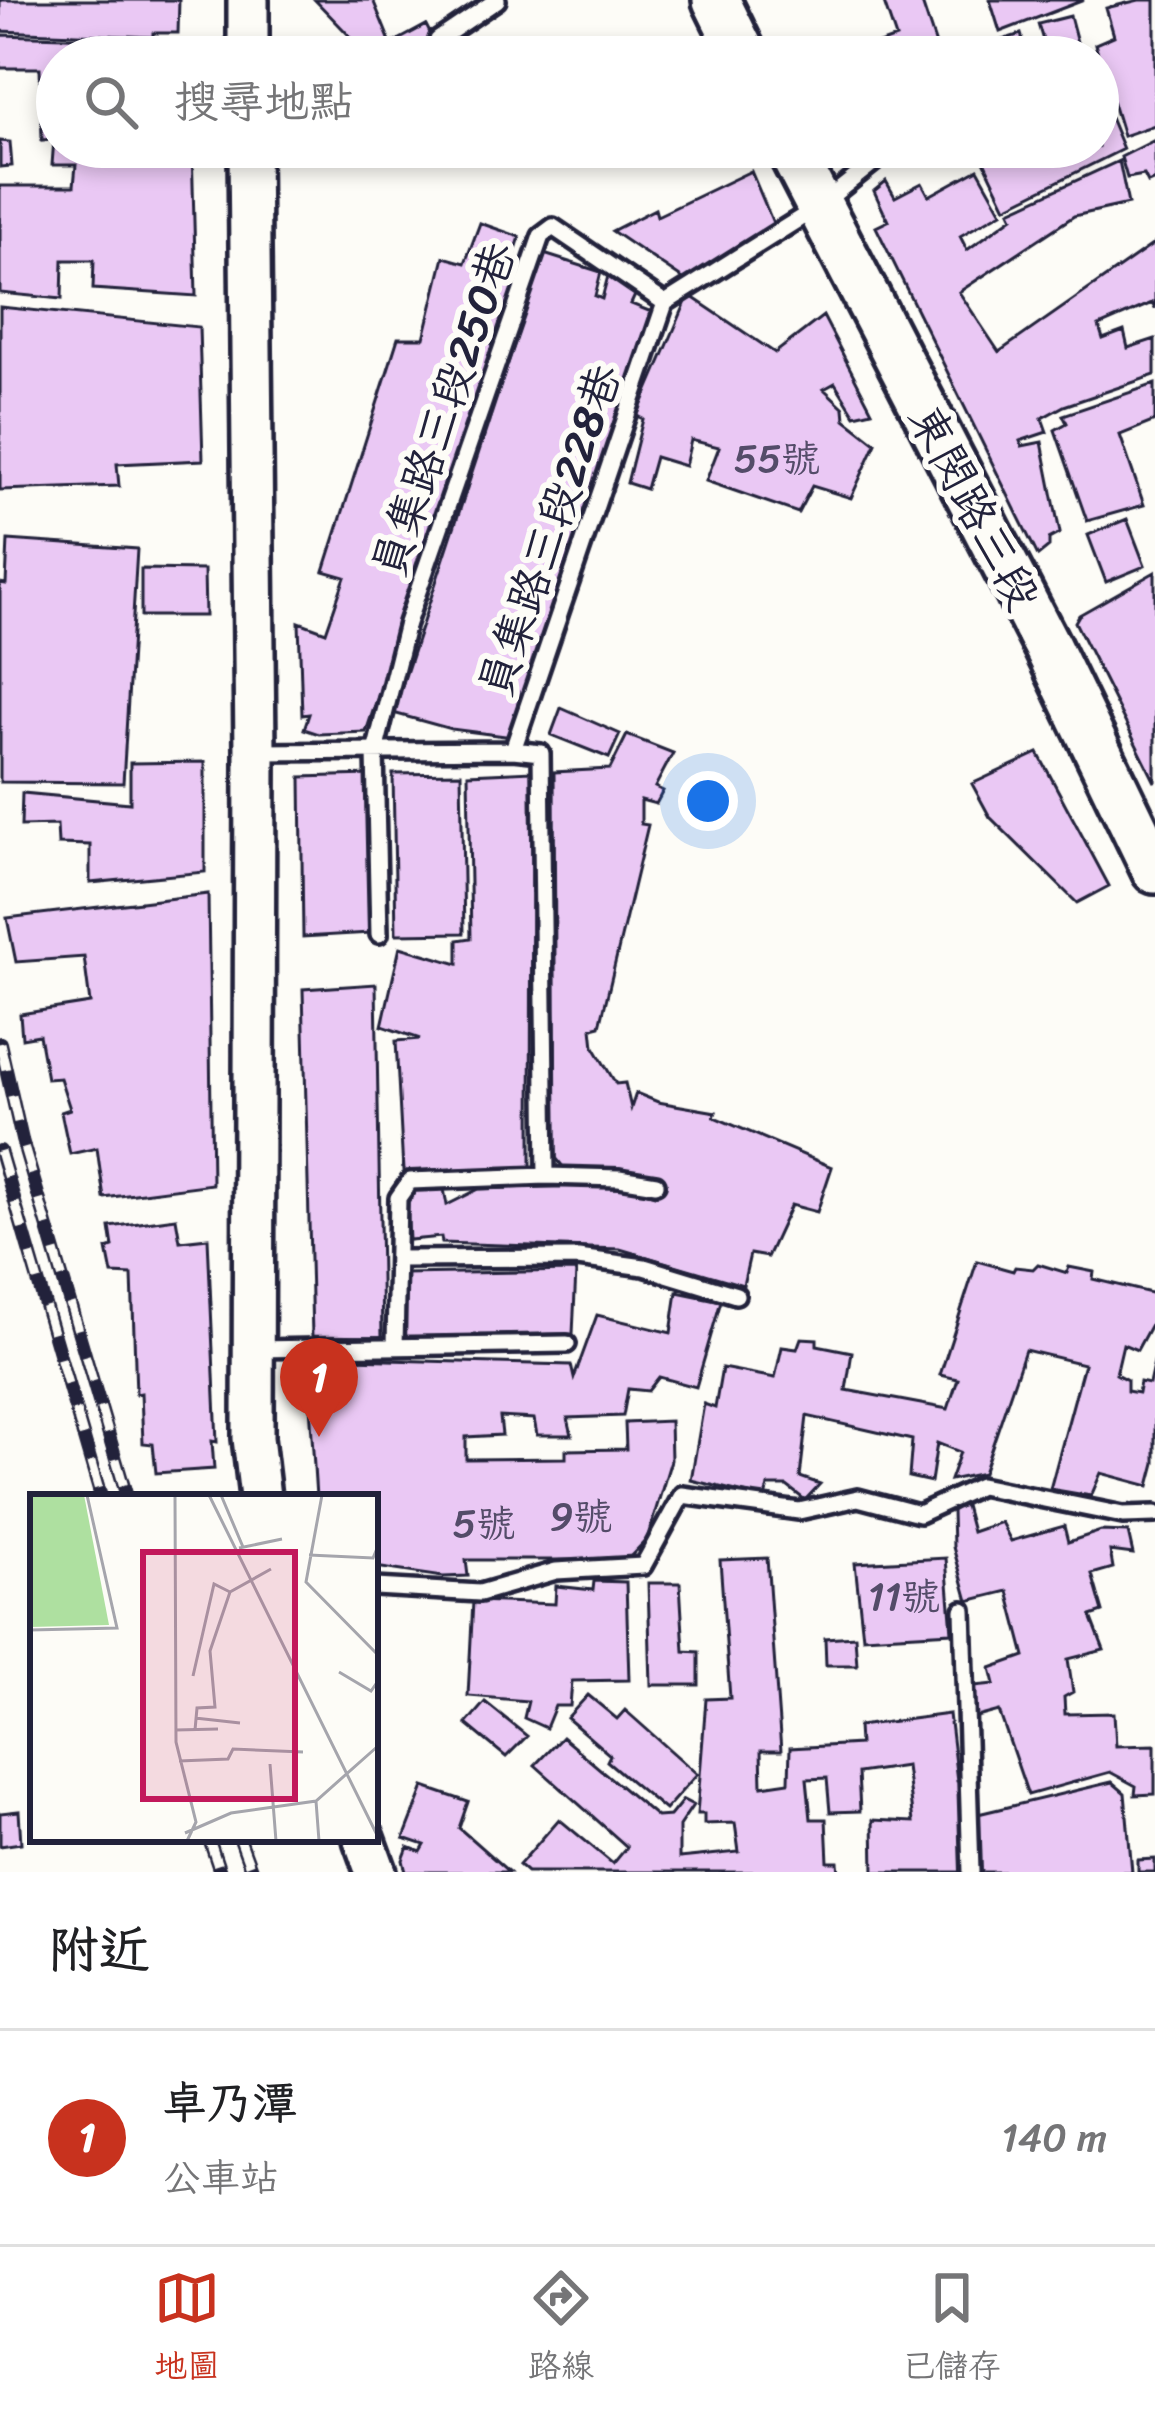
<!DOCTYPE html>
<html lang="zh-TW">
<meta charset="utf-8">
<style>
body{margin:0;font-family:Sriracha,"LXGW WenKai TC",sans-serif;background:#f6f6f6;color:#202124}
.you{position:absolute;left:708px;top:801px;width:42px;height:42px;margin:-30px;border:9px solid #fff;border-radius:50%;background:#1a73e8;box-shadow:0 0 0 18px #1a73e833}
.badge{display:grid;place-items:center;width:78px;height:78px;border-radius:50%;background:#c8321e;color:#fff;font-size:39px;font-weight:700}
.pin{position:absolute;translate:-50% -99px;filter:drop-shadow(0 3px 6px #0008)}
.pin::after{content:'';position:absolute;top:63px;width:42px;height:36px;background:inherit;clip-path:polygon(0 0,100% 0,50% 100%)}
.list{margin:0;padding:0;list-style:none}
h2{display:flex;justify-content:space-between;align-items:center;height:156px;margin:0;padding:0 48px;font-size:51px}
h2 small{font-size:39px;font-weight:400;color:#757577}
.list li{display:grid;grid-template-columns:78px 1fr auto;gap:36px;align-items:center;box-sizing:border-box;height:216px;padding:0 48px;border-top:3px solid #e0e0e0}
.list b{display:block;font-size:45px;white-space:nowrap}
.list p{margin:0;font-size:39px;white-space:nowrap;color:#757577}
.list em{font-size:39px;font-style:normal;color:#757577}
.icon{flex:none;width:66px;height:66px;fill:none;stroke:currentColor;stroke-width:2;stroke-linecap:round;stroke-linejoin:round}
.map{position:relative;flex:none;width:1155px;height:1872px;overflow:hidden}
.search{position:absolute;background:#fff;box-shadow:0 6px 18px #0003;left:36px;right:36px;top:36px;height:132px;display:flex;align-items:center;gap:30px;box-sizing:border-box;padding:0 42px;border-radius:66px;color:#757577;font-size:45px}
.sheet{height:372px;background:#fff}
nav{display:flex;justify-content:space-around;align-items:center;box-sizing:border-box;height:168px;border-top:3px solid #e0e0e0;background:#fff;font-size:33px;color:#757577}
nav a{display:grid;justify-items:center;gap:6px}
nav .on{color:#c8321e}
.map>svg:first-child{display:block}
.building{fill:#eac8f4;stroke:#22223b;stroke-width:3}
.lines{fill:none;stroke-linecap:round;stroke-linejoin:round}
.service-casing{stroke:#22223b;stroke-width:24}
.tertiary-casing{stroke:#22223b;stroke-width:48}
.secondary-casing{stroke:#22223b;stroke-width:54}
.service{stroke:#fdfcf7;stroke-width:15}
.tertiary{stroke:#fdfcf7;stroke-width:39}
.secondary{stroke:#fdfcf7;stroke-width:45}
.rail-casing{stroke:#22223b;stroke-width:14}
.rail{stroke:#fdfcf7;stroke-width:9;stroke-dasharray:27;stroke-linecap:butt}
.labels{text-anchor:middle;stroke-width:12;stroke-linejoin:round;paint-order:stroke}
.number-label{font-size:39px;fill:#544c69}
.street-label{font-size:45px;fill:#22223b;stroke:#fdfcf7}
.inset-road{fill:none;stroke:#a5a5ac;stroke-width:3}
.view{fill:#c2185b;fill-opacity:0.15;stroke:#c2185b;stroke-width:6}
.inset-edge{fill:none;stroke:#22223b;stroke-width:6}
</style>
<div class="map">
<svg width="1155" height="1872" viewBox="0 0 1155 1872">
<rect width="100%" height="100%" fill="#fdfcf7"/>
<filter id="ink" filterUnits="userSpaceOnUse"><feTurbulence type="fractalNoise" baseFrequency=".00833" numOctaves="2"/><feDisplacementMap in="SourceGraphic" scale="24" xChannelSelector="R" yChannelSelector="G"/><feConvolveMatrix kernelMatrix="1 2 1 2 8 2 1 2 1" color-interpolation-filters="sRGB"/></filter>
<g filter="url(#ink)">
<!-- building -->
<path class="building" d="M0 0H179L178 33H153V37L0 31Z
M315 0H373L391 44 426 25 440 53 429 57H370Z
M883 0H921L936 45 899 57H868L865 49 896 38Z
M990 0H1084L1000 32Z
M1139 0H1155V125L1123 136 1095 44 1114 36 1106 8Z
M1070 16 1081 57H1048L1038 24Z
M1021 34 1028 57H950Z
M0 35 193 41V57H57V147H192L196 296 93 289 94 260H63L62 299 0 293V186H74L76 165H52L54 139 42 140 40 68H0Z
M1101 96 1123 149 1006 207 981 155 998 147H1098Z
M1155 140V180L1148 183 1144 175 1127 178 1121 157Z
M0 141 10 142 12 166 0 167Z
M1119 161 1128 204 1074 216 959 292 999 352 1155 243V309L1152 303 1099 326 1103 339 1124 331 1128 348 1155 339V375L1064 406 1042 418 1047 432 1020 441 1022 446 1042 442 1060 533 1049 539V547L1038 556 876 227 888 221 874 191 886 181 895 197 922 183 929 196 978 169 1002 212 960 236 967 250 1013 217 1010 211Z
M751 171 776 230 686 281 612 231 655 209 657 216Z
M480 223 520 237 508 274 517 276 366 732 319 734 304 729 309 714 302 715 299 622 326 632 345 577 324 571 398 338H424L444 257 465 263Z
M544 254 601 272 595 296 602 299 608 276 637 291 631 304 654 313 513 737 451 729 393 713Z
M689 295 775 353 823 316 872 411 855 415 835 383 824 389 844 408 845 419 876 443 851 498 812 486 798 513 706 481 719 447 691 440 685 466 655 457 646 489 627 483 643 419 637 416Z
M0 307 199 327 203 460 117 464 119 486 0 490Z
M1155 384V421L1120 435 1144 505 1087 521 1055 430 1067 423 1063 415Z
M1127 519 1145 566 1106 582 1088 535Z
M8 540 137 549 123 783 0 782V583L6 584Z
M141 569 204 570 205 616H141Z
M1155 572V782L1075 622 1079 615Z
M561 708 620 734 609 758 551 735Z
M627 735 673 753 655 787 663 791 656 804 641 800V824L648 825 600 1026 592 1028 594 1047 616 1084 625 1083 631 1108 636 1093 658 1102 716 1112 714 1117 832 1167 817 1212 791 1205 767 1257 750 1254 743 1285 620 1249 442 1243 441 1237 409 1240 407 1201 417 1189H444L447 1205 479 1189 620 1185 655 1195 658 1177 620 1168H564L556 1158 554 772 610 769Z
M1038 753 1109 886 1077 903 990 817 972 784Z
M205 762V872L90 883V845L58 844 57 825 21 826 22 793 130 803V763Z
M532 771 531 1167 403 1171 396 1041 420 1039 382 1026 400 947 458 964V940L471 938 468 774Z
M461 773 464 933 396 934 393 774Z
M370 775V933L303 937 301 777Z
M208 894 212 1184 104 1198 97 1148 70 1154 61 1112 70 1109 60 1078 47 1079 39 1035 22 1038 20 1014 90 1003 84 957 16 962 7 918Z
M376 984 382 1337 312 1336 303 989Z
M176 1218 180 1241 208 1238 217 1442 212 1441 214 1469 156 1473 153 1444 143 1443 141 1393 136 1394 132 1275 112 1274 107 1249 113 1247 110 1227Z
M977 1261 1013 1271 1015 1267 1033 1269 1038 1264 1067 1273 1069 1267 1094 1272 1093 1279 1155 1294V1317L1137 1350 1123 1344 1116 1374 1127 1380V1391L1138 1393 1140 1382 1149 1384 1155 1357V1463L1149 1486 1101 1473 1091 1496 1050 1489 1084 1364 1025 1350 983 1473 950 1480 960 1452 937 1443 931 1482 909 1477 912 1440 807 1416 800 1477 820 1484 805 1500 787 1486H768L765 1498 691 1480 704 1404 715 1408 722 1368 775 1378 782 1347 797 1349 801 1338 817 1339V1345L852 1352 846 1390 948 1409 958 1379 940 1375Z
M576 1271 573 1334 402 1337V1274Z
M677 1292 721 1301 696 1387 659 1377 648 1391 628 1389 623 1416 568 1418 572 1435H537L534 1419 500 1417 502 1435 466 1437V1459L566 1458V1450L626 1449 625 1423 670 1421 671 1460 647 1539 627 1560H466L468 1576 443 1577 375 1567V1497H316L309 1390H316L314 1358 571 1365 574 1378 597 1315 671 1333Z
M964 1502 972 1532 1001 1522 1011 1541 1064 1526 1068 1542 1101 1531 1128 1532 1133 1554 1110 1551 1113 1568 1092 1574 1103 1612 1091 1616 1104 1650 1068 1659 1073 1692 1064 1697 1065 1714 1114 1713 1116 1746 1155 1745V1794L1135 1795 1136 1786 1110 1772 1028 1795 999 1711 977 1717 974 1686 995 1684 991 1668 1025 1656 1008 1591 968 1601 953 1547 952 1511Z
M767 1558 781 1751H761L762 1786 789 1782 790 1748 859 1744 858 1726 949 1714 957 1781 962 1782 964 1872H874L873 1820 913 1822 906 1766 858 1773 860 1811 830 1812 827 1778 807 1779 811 1819H826L828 1862H838L839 1872H527L519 1865 559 1819 613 1864 627 1847 535 1765 562 1737 657 1817 670 1816 683 1800 693 1805 679 1826V1858L739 1852 735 1823 704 1824V1814H697L706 1699 730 1698 720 1560Z
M946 1558 952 1632 863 1637 855 1563Z
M594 1581 626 1582 629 1680 572 1681 570 1706H555L546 1728 524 1718 528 1701 468 1696 473 1601 555 1604 556 1586 593 1590Z
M648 1583H680L684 1651 699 1652V1685H651Z
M855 1636 857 1665H826L825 1638Z
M588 1695 617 1719 625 1710 697 1774 665 1810 607 1761 610 1755 567 1718Z
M485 1702 527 1736 506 1757 466 1724Z
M1112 1782 1125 1793 1132 1872H981L978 1814Z
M424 1787 468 1802 459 1828 509 1872H406L403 1860 408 1847 421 1852 425 1845 404 1838Z
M19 1811 21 1843 0 1846V1813Z
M1155 1859V1872H1138V1860Z"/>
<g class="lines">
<!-- service casing -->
<g class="service-casing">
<path id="service" d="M438 40 497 0
M258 752 513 750
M379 934 375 752 407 623 541 236 553 227 665 303
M546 1176 619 1178 656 1184
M397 1259 578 1258 644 1267 736 1295
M395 1346 398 1198 410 1181 546 1176 541 753 513 750 665 303 818 207 893 147
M257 1349 567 1344
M375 1587 480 1593 556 1571 643 1566 682 1495 799 1511 858 1498 919 1514 980 1486 1123 1515 1155 1514
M963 1610 971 1872"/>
</g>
<!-- tertiary casing -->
<g class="tertiary-casing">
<path id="tertiary" d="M248 0V57
M249 147 255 752 253 1438 260 1497
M364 1839 376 1872"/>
</g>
<!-- secondary casing -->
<g class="secondary-casing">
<path id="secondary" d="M716 0 744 57
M789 147 1047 646 1155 870"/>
</g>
<!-- service -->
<use href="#service" class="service"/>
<!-- tertiary -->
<use href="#tertiary" class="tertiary"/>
<!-- secondary -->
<use href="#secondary" class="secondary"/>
<!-- rail casing -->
<g class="rail-casing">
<path id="rail" d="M0 1043 22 1140 127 1497
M0 1151 101 1497
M209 1839 220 1872
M240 1839 252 1872"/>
</g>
<!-- rail -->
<use href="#rail" class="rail"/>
</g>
</g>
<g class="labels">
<!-- number labels -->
<g class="number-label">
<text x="777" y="472">55號</text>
<text x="581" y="1530">9號</text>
<text x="484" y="1537">5號</text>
<text x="904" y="1610">11號</text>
</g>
<!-- street labels -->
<g class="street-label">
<text transform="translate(443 410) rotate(-71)" y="16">員集路三段250巷</text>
<text transform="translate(975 507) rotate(62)" y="16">東閔路三段</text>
<text transform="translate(549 531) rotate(-71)" y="16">員集路三段228巷</text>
</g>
</g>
<!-- overview -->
<g transform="translate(30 1494)">
<rect width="348" height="348" fill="#fdfcf7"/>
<path d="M0 1H54L79 131 0 133Z" fill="#aee0a0"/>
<path class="inset-road" d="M145 1 146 248 166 328 157 347M179 1 348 343M191 1 213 53M292 1 276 88 348 161M209 54 252 45M279 61 343 64 348 52M0 136 87 134 57 1M309 178 341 197 348 187M163 182 184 90 200 98M165 224 210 229M146 236 188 235M165 236 167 214 185 213 180 157 200 98 241 75M149 267 198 265 203 255 273 258M240 270 246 347M286 307 289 347M155 339 201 319 286 307 348 252"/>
<path class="view" d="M113 58H265V305H113Z"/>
<rect width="348" height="348" class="inset-edge"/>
</g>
</svg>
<div class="you"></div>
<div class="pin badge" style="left:319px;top:1437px">1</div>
<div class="search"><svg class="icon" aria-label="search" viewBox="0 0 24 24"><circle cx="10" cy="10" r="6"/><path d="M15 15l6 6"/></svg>搜尋地點</div>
</div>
<section class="sheet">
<h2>附近<small></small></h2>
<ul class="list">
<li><span class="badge">1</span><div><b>卓乃潭</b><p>公車站</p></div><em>140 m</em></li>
</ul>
</section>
<nav>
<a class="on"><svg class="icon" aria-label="map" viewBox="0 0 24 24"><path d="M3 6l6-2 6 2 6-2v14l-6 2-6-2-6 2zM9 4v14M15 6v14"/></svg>地圖</a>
<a><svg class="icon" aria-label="directions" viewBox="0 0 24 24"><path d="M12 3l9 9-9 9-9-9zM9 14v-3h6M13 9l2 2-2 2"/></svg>路線</a>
<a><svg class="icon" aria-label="saved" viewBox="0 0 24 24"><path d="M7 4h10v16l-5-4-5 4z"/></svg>已儲存</a>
</nav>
